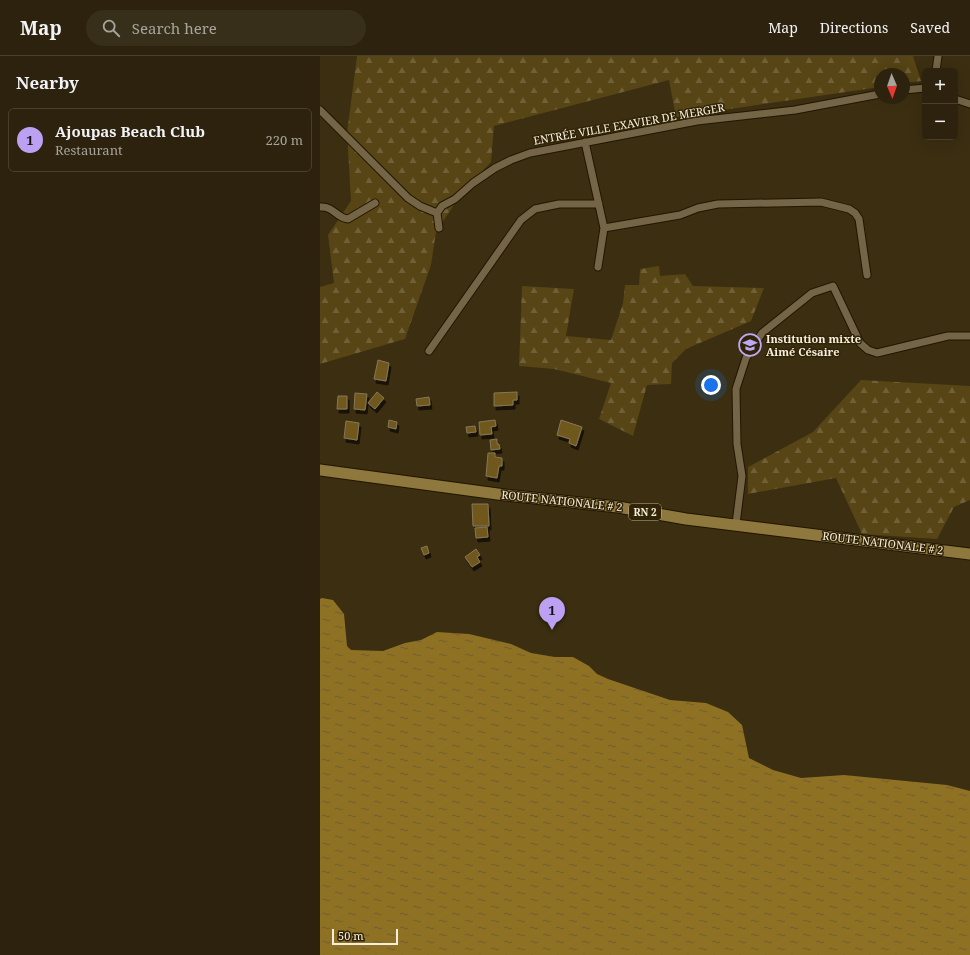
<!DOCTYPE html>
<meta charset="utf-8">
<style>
body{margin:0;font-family:"Noto Serif",serif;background:#382f1b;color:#f1f3f6}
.controls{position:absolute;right:12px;top:12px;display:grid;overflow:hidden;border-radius:6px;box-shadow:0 4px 16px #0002}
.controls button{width:36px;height:36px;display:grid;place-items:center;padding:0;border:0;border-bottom:1px solid #483f2e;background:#2c220d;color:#f1f3f6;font:20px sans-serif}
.compass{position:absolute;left:554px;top:12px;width:36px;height:36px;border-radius:50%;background:#2c220d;box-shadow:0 4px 16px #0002;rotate:178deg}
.scale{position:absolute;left:12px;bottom:10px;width:66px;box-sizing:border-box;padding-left:4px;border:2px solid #f6eedd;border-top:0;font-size:11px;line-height:14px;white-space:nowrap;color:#f6eedd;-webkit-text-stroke:3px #312406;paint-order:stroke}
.you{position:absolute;left:391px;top:329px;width:14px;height:14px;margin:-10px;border:3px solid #fff;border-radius:50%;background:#1a73e8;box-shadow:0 0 0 6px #1a73e833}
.badge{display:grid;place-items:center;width:26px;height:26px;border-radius:50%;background:#bca0f2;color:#111;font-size:13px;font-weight:700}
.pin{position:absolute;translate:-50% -33px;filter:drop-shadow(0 1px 2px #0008)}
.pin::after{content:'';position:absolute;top:21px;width:14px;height:12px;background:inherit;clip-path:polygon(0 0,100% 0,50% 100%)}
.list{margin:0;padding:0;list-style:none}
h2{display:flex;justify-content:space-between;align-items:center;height:52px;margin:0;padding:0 16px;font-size:17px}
h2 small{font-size:13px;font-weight:400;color:#a6a49d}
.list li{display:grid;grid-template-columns:26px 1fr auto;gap:12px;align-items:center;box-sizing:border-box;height:64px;margin:0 8px 8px;padding:0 8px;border:1px solid #483f2e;border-radius:6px}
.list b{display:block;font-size:15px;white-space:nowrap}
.list p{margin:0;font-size:13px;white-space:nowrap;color:#a6a49d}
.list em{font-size:13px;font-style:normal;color:#a6a49d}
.icon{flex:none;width:22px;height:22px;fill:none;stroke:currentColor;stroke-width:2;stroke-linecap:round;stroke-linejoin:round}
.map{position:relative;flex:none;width:650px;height:899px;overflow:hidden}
header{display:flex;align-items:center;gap:24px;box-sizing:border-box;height:56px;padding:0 20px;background:#2c220d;border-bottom:1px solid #483f2e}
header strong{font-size:19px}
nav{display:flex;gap:22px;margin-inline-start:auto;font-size:14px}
.search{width:280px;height:36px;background:#382f1b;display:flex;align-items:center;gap:10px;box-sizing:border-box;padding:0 14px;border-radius:22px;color:#a6a49d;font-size:15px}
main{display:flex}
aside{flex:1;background:#2c220d}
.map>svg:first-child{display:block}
.forest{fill:url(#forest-firs)}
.water{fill:url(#water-ripples)}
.building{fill:#70591f;stroke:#857758;filter:url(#shadow)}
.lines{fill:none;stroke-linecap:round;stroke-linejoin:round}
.street-casing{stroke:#221600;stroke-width:9}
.primary-casing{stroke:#221600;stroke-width:13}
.street{stroke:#736546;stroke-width:7}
.primary{stroke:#8f783e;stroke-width:11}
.labels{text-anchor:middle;stroke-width:3;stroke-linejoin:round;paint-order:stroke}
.shield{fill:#312406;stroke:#bbb19c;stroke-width:1}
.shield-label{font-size:10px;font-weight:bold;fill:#f6eedd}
.street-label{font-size:11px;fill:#f6eedd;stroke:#312406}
.poi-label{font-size:11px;font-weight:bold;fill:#f6eedd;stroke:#312406;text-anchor:start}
</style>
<header>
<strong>Map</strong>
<div class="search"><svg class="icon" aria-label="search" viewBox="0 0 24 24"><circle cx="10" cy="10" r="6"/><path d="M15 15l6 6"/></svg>Search here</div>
<nav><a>Map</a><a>Directions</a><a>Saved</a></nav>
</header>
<main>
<aside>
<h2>Nearby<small></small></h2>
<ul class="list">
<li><span class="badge">1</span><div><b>Ajoupas Beach Club</b><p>Restaurant</p></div><em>220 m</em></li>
</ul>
</aside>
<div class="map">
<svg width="650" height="899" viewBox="0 0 650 899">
<defs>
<pattern id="forest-firs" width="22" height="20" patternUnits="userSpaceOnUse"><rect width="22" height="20" fill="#574515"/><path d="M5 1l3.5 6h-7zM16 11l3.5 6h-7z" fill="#706037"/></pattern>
<pattern id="water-ripples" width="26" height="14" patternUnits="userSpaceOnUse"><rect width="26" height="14" fill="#8f7123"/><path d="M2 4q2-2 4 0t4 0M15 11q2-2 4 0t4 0" fill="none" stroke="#705e31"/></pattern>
<filter id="shadow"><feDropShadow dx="2" dy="4" stdDeviation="0" flood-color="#0009"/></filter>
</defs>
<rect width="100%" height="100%" fill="#3b2e11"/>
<!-- forest -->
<path class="forest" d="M37 0H593L601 25 584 27V18H560V31L356 61 349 24 174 70 171 106 141 138 116 176 111 209 85 283 0 308V231L14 227 8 179 31 145 27 77Z
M339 210 340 220 365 218 373 230 444 232 431 265 366 293 352 307 351 328 327 329 313 380 279 363 291 327 234 313 199 310 202 230 254 233 246 280 291 284 303 247 305 229H319L320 213Z
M541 324 650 330V444L634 451 617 483 542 478 516 422 428 438V411L493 376Z"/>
<!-- water -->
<path class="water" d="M2 542 13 544 24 558 27 590 31 594 63 595 85 587 101 584 117 576 149 578 191 588 211 597 235 601H253L269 610 277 618 288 623 350 644 386 647 408 656 422 669 429 702 453 714 481 722 524 719 627 729 650 735V899H0V543Z"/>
<!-- building -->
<path class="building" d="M58 304 69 307 66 325 54 323Z
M57 336 64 342 55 353 48 347Z
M197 336V344H193V349L174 350V337Z
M35 337 47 338 45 354 34 353Z
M18 340H27V353H17Z
M109 341 110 349 97 350 96 343Z
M69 364 77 366 76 373 68 371Z
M175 364 176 370 171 371 172 378 160 379 159 366Z
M241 364 262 371 256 390 249 387 250 383 237 379Z
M26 365 39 367 37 384 24 382Z
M155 370 156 376 147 377 146 371Z
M177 383V388H179L180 393 171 394 170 384Z
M168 397H175V401L182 402V410H179L177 422 166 420Z
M152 448H168L169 470H153Z
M167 471 168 481 156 482 155 472Z
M107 490 109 497 104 499 101 492Z
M156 493 160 499 157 501 160 506 152 511 145 501Z"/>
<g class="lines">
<!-- street casing -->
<g class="street-casing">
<path id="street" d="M616 15 618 0
M584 34 605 32
M635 43 650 48
M0 54 88 142 100 150 117 157
M265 86 284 172 278 211
M0 151C14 150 16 162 28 163L55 147
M119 172 117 157 122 150 135 143 153 127 175 112 191 104 210 97 377 65 475 54 560 38
M284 172 360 159 378 152 398 148 501 146 529 153 535 157 539 163 547 219
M109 295 201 164 215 153 239 148H279
M416 468 422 420 417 388 416 333 426 302 442 277 492 237 513 230 540 287 548 294 557 297 628 280H650"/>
</g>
<!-- primary casing -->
<g class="primary-casing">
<path id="primary" d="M0 414 185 439 298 451 366 463 650 498"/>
</g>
<!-- street -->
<use href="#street" class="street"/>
<!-- primary -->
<use href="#primary" class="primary"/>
</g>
<!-- icons -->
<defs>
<g id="school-ring" transform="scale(1.15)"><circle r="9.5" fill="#312406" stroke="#bea9f4" stroke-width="1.5"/><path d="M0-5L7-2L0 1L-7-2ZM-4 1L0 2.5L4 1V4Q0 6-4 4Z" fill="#bea9f4"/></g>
</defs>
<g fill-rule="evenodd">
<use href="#school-ring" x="430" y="289"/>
</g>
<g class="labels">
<!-- shield labels -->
<rect class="shield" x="309" y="448" width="32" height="16" rx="3"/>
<g class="shield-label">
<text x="325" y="460">RN 2</text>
</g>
<!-- street labels -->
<g class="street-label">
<text transform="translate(309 68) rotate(-10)" y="4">ENTRÉE VILLE EXAVIER DE MERGER</text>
<text transform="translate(242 445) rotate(6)" y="4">ROUTE NATIONALE # 2</text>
<text transform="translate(563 487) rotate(7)" y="4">ROUTE NATIONALE # 2</text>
</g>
<!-- poi labels -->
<g class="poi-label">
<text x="446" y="287">Institution mixte<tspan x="446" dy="13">Aimé Césaire</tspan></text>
</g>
</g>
</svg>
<div class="controls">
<button>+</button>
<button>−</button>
</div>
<svg class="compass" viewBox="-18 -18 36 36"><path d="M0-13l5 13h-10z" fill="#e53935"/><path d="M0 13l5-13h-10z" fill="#a6a49d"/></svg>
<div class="scale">50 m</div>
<div class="you"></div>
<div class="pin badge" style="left:232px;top:574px">1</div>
</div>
</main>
